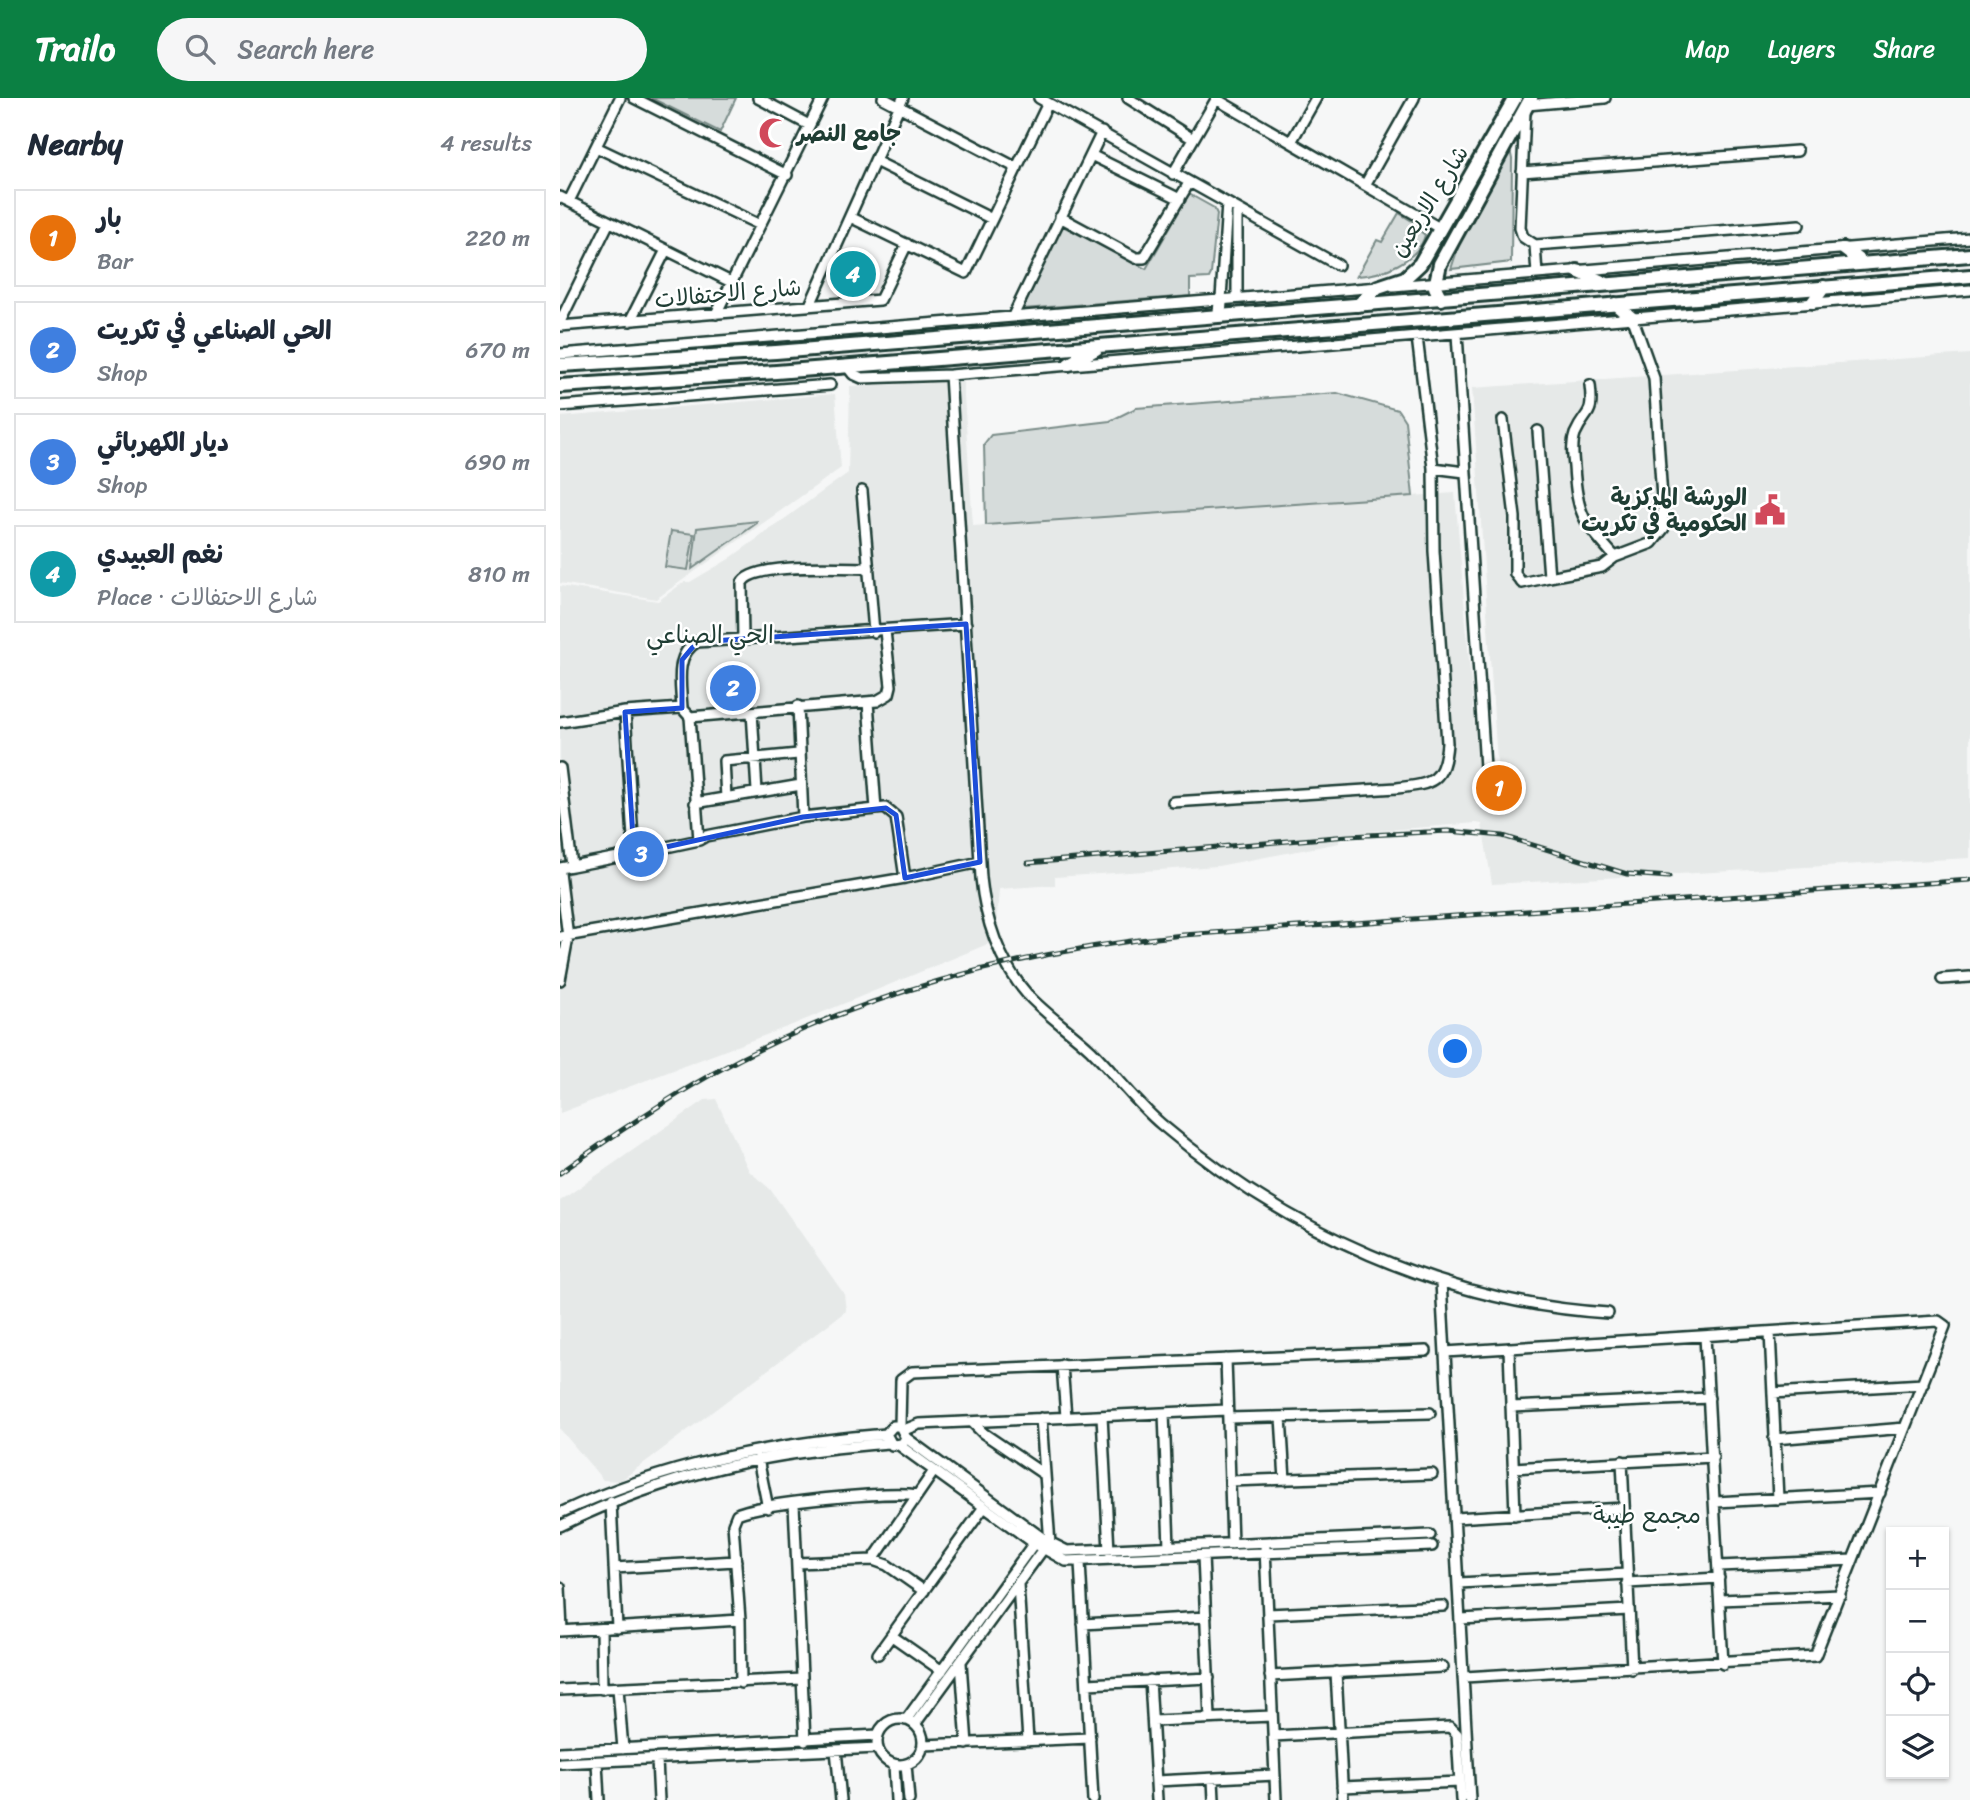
<!DOCTYPE html>
<meta charset="utf-8">
<style>
body{margin:0;font-family:Sriracha,"Playpen Sans Arabic",sans-serif;background:#f6f6f7;color:#1f2937}
.controls{position:absolute;right:21px;bottom:21px;display:grid;overflow:hidden;border-radius:0px;box-shadow:0 2px 5px #0004}
.controls button{width:63px;height:63px;display:grid;place-items:center;padding:0;border:0;border-bottom:2px solid #e0e1e3;background:#fff;color:#1f2937;font:35px sans-serif}
.you{position:absolute;left:896px;top:954px;width:24px;height:24px;margin:-18px;border:5px solid #fff;border-radius:50%;background:#1a73e8;box-shadow:0 0 0 10px #1a73e833}
.badge{display:grid;place-items:center;width:46px;height:46px;border-radius:50%;background:#0b8043;color:#fff;font-size:23px;font-weight:700}
.pin{position:absolute;translate:-50% -50%;border:4px solid #fff;box-shadow:0 2px 7px #0006}
.list{margin:0;padding:0;list-style:none}
h2{display:flex;justify-content:space-between;align-items:center;height:91px;margin:0;padding:0 28px;font-size:30px}
h2 small{font-size:23px;font-weight:400;color:#747a83}
.list li{display:grid;grid-template-columns:46px 1fr auto;gap:21px;align-items:center;box-sizing:border-box;height:98px;margin:0 14px 14px;padding:0 14px;border:2px solid #e0e1e3;border-radius:0px}
.list b{display:block;font-size:26px;white-space:nowrap}
.list p{margin:0;font-size:23px;white-space:nowrap;color:#747a83}
.list em{font-size:23px;font-style:normal;color:#747a83}
.icon{flex:none;width:38px;height:38px;fill:none;stroke:currentColor;stroke-width:2;stroke-linecap:round;stroke-linejoin:round}
.map{position:relative;flex:none;width:1410px;height:1702px;overflow:hidden}
header{display:flex;align-items:center;gap:42px;box-sizing:border-box;height:98px;padding:0 35px;background:#0b8043;color:#fff}
header strong{font-size:33px}
nav{display:flex;gap:38px;margin-inline-start:auto;font-size:24px}
.search{width:490px;height:63px;background:#f6f6f7;display:flex;align-items:center;gap:18px;box-sizing:border-box;padding:0 24px;border-radius:38px;color:#747a83;font-size:26px}
main{display:flex}
aside{flex:1;background:#fff}
.map>svg:first-child{display:block}
.built{fill:#e6e9e8}
.green{fill:#d6dcdb;stroke:#7a8c88;stroke-width:2}
.lines{fill:none;stroke-linecap:round;stroke-linejoin:round}
.minor-casing{stroke:#1f3d34;stroke-width:14}
.secondary-casing{stroke:#1f3d34;stroke-width:18}
.minor{stroke:#fff;stroke-width:9}
.secondary{stroke:#fff;stroke-width:12}
.rail-casing{stroke:#1f3d34;stroke-width:5}
.rail{stroke:#fff;stroke-width:2.5;stroke-dasharray:8;stroke-linecap:butt}
.marked{fill:none;stroke:#1d4ed8;stroke-width:5;stroke-linejoin:round}
.labels{text-anchor:middle;stroke-width:5;stroke-linejoin:round;paint-order:stroke}
.poi-label{font-size:23px;font-weight:bold;fill:#1f3d34;stroke:#fff;text-anchor:start}
.street-label{font-size:23px;fill:#1f3d34;stroke:#fff}
.neighbourhood-label{font-size:24px;fill:#1f3d34;stroke:#fff}
</style>
<header>
<strong>Trailo</strong>
<div class="search"><svg class="icon" aria-label="search" viewBox="0 0 24 24"><circle cx="10" cy="10" r="6"/><path d="M15 15l6 6"/></svg>Search here</div>
<nav><a>Map</a><a>Layers</a><a>Share</a></nav>
</header>
<main>
<aside>
<h2>Nearby<small>4 results</small></h2>
<ul class="list">
<li><span class="badge" style="background:#e8710a">1</span><div><b>بار</b><p>Bar</p></div><em>220 m</em></li>
<li><span class="badge" style="background:#3f7fe0">2</span><div><b>الحي الصناعي في تكريت</b><p>Shop</p></div><em>670 m</em></li>
<li><span class="badge" style="background:#3f7fe0">3</span><div><b>ديار الكهربائي</b><p>Shop</p></div><em>690 m</em></li>
<li><span class="badge" style="background:#0f9aa8">4</span><div><b>نغم العبيدي</b><p>Place · شارع الاحتفالات</p></div><em>810 m</em></li>
</ul>
</aside>
<div class="map">
<svg width="1410" height="1702" viewBox="0 0 1410 1702">
<rect width="100%" height="100%" fill="#f6f7f7"/>
<filter id="ink" filterUnits="userSpaceOnUse"><feTurbulence type="fractalNoise" baseFrequency=".0143" numOctaves="2"/><feDisplacementMap in="SourceGraphic" scale="14" xChannelSelector="R" yChannelSelector="G"/><feConvolveMatrix kernelMatrix="1 2 1 2 8 2 1 2 1" color-interpolation-filters="sRGB"/></filter>
<g filter="url(#ink)">
<!-- built -->
<path class="built" d="M1410 256V760L932 786 922 726 916 725 779 736V745L658 768 495 779V787L439 791 435 843 232 927 0 1015V488L98 503 124 484H130L169 461 288 375 290 288 403 284 413 428 895 395 920 692 939 694 912 290Z
M275 296 281 370 96 501 0 485V319Z
M156 1001 189 1073 210 1091 284 1196 286 1213 60 1383 43 1382 0 1331V1103L145 1002Z"/>
<!-- green -->
<path class="green" d="M91 0H176L160 34Z
M949 47 952 61 951 164 891 171 904 132Z
M629 96 654 110 657 116 651 176 649 180 630 181V198L463 211 501 127 586 171Z
M839 115 863 130 860 133 865 137C859 162 822 177 797 178L817 142 822 144Z
M777 295 838 312 845 323 853 398 426 427 424 346 431 337 550 323 576 310Z
M197 423V425L132 471 137 430Z
M111 433 134 436 128 472 105 469Z"/>
<g class="lines">
<!-- minor casing -->
<g class="minor-casing">
<path id="minor" d="M74 0 227 77
M198 0 249 27
M323 0 457 70
M479 0 778 167
M568 0 633 41
M656 1 881 131
M967 7 1045 0
M965 13 960 130 963 139 975 147 1239 127
M731 44 756 0
M36 49 200 127
M531 57 620 101
M315 63 432 121
M962 74 1237 53
M613 76 657 0
M805 87 854 0
M0 99 173 185
M9 103 60 0
M677 111V200
M290 119 406 175 488 5
M500 119 576 160H584L629 85
M975 147 977 176
M833 188 1410 140
M661 201 667 105
M250 207 343 0
M156 216 263 0
M453 218 542 34
M70 223 106 152
M0 224 49 124
M0 228 320 202 347 146
M897 236 926 685
M857 239 873 370
M0 256 819 189
M287 268 293 276 302 280 390 277 1410 192
M390 277 421 780C425 821 439 864 467 896 486 917 511 933 531 952 555 976 575 1004 601 1026 725 1132 884 1205 1048 1215
M1030 287C1034 320 1026 311 1015 336 1011 347 1013 358 1014 369 1017 417 1023 423 1055 459L1092 445 1104 430 1094 280 1073 221
M0 308 270 287
M943 322 955 419V476L962 485 989 479
M978 333 989 479 1042 469 1055 459
M302 393 314 534
M183 540 182 485C192 464 285 470 309 470
M308 604 316 711
M238 608 243 719
M122 610C121 588 114 556 137 544L406 526
M65 614 74 756 139 742 146 738 243 719 325 710 336 719 345 780
M192 614 197 693
M130 619 139 742
M0 624 65 614 122 610 130 619 317 603 329 596 331 588 325 533
M0 670 12 768 0 770
M166 700 164 663 238 656
M613 704 837 690C873 686 884 684 887 645L874 453 873 370 905 374
M135 705 241 687
M12 768 74 756
M0 775 8 839 0 882
M0 839 345 780 420 764
M1382 881 1410 879
M881 1184 910 1702
M1210 1234 1218 1401
M1145 1238 1163 1566
M949 1250 955 1417
M885 1254 1378 1223 1385 1228 1255 1558 905 1579
M666 1261 672 1446
M502 1267 506 1319
M1213 1295 1363 1286
M951 1309 1149 1300
M604 1315 609 1449
M542 1318 549 1453
M721 1319 725 1382
M481 1320 490 1446
M668 1320 870 1315
M412 1324 423 1335 485 1377
M340 1328 341 1282 352 1274 866 1253
M344 1332 359 1326 667 1312
M346 1340 342 1346 332 1347 326 1336 333 1328H340L346 1340 485 1442 507 1453 870 1437
M1214 1341 1345 1330
M339 1347 474 1445 506 1463 872 1448
M198 1361 208 1410
M1062 1363 1072 1571
M953 1370 1153 1359
M670 1383 872 1376
M51 1404 57 1530
M1156 1404 1320 1395
M234 1406 245 1643
M0 1415C105 1366 212 1345 326 1336
M895 1420 1063 1410
M0 1428C109 1375 209 1354 329 1345
M705 1450 716 1702
M643 1458 650 1620
M313 1462 374 1373
M520 1464 533 1702
M237 1465 313 1462 327 1467 364 1493
M1159 1468 1293 1462
M54 1470 176 1463
M899 1485 1067 1476
M1067 1485 1159 1480
M458 1486 468 1643
M0 1489 2 1533
M1160 1502 1280 1497
M708 1516 883 1508
M901 1521 1069 1512
M523 1526 646 1519
M41 1531 42 1591
M0 1533 180 1522
M332 1538 382 1573
M318 1556 424 1409
M401 1565 407 1646
M776 1574 783 1702
M710 1578 883 1569
M590 1582 597 1702
M181 1585 180 1522 173 1426 177 1416C201 1405 331 1392 357 1397
M527 1586 649 1580
M58 1590 63 1651
M0 1592 242 1581
M317 1644a23 23 0 1 1 46 0a23 23 0 1 1-46 0Z
M346 1622 474 1445
M593 1623 712 1618
M355 1626 483 1451
M713 1638 890 1629 897 1636 901 1702
M363 1647 530 1640
M276 1652 281 1702
M0 1654 318 1637
M97 1662 99 1702
M37 1664 39 1702
M0 1665 318 1650
M334 1666 336 1702
M346 1666 349 1702
M653 1681 654 1702
M596 1683 715 1677
M782 1689 900 1684"/>
</g>
<!-- secondary casing -->
<g class="secondary-casing">
<path id="secondary" d="M1284 151 1301 164
M1017 173 1047 186
M881 201 875 189 880 166 971 0
M1253 204 1264 189
M1055 206 1073 221
M798 207 818 189 845 180 860 166 955 0
M659 218 661 201
M509 266 536 251
M0 267 216 254 1410 157
M0 288 216 274 1410 178"/>
</g>
<!-- minor -->
<use href="#minor" class="minor"/>
<!-- secondary -->
<use href="#secondary" class="secondary"/>
<!-- rail casing -->
<g class="rail-casing">
<path id="rail" d="M468 765 788 738 888 733 943 738 1067 776 1109 779
M0 1075C49 1040 99 1006 152 976 296 896 460 853 623 837L1410 782"/>
</g>
<!-- rail -->
<use href="#rail" class="rail"/>
</g>
</g>
<!-- marked area -->
<path class="marked" d="M406 526 420 764 345 780 336 717 326 710 243 719 74 756 65 614 122 610V562L137 544Z"/>
<!-- icons -->
<defs>
<g id="mosque-bare" transform="scale(2.415)"><path d="M3.5-4.9A6 6 0 1 0 3.5 4.9A5 5 0 1 1 3.5-4.9Z" fill="#d1495b" stroke="#fff" stroke-width="2.5" paint-order="stroke"/></g>
<g id="civic-bare" transform="scale(2.415)"><path d="M-.6-6.5H3V-4.5H.6V-3L4-1V1h2V6H-6V1h2V-1L-.6-3ZM-1.2 2.5V6h2.4V2.5Z" fill="#d1495b" stroke="#fff" stroke-width="2.5" paint-order="stroke"/></g>
</defs>
<g fill-rule="evenodd">
<use href="#mosque-bare" x="214" y="35"/>
<use href="#civic-bare" x="1210" y="412"/>
</g>
<g class="labels">
<!-- poi labels -->
<g class="poi-label">
<text x="237" y="43">جامع النصر</text>
<text x="1187" y="407" text-anchor="end">الورشة المركزية<tspan x="1187" dy="26">الحكومية في تكريت</tspan></text>
</g>
<!-- street labels -->
<g class="street-label">
<text transform="translate(869 103) rotate(-58)" y="8">شارع الاربعين</text>
<text transform="translate(168 195) rotate(-5)" y="8">شارع الاحتفالات</text>
</g>
<!-- neighbourhood labels -->
<g class="neighbourhood-label">
<text x="150" y="545">الحي الصناعي</text>
<text x="1087" y="1425">مجمع طيبة</text>
</g>
</g>
</svg>
<div class="controls">
<button>+</button>
<button>−</button>
<button><svg class="icon" aria-label="locate" viewBox="0 0 24 24"><circle cx="12" cy="12" r="6"/><path d="M12 2v4M12 18v4M2 12h4M18 12h4"/></svg></button>
<button><svg class="icon" aria-label="layers" viewBox="0 0 24 24"><path d="M12 4l9 5-9 5-9-5zM3 14l9 5 9-5"/></svg></button>
</div>
<div class="you"></div>
<div class="pin badge" style="left:939px;top:690px;background:#e8710a">1</div>
<div class="pin badge" style="left:173px;top:590px;background:#3f7fe0">2</div>
<div class="pin badge" style="left:81px;top:756px;background:#3f7fe0">3</div>
<div class="pin badge" style="left:293px;top:176px;background:#0f9aa8">4</div>
</div>
</main>
